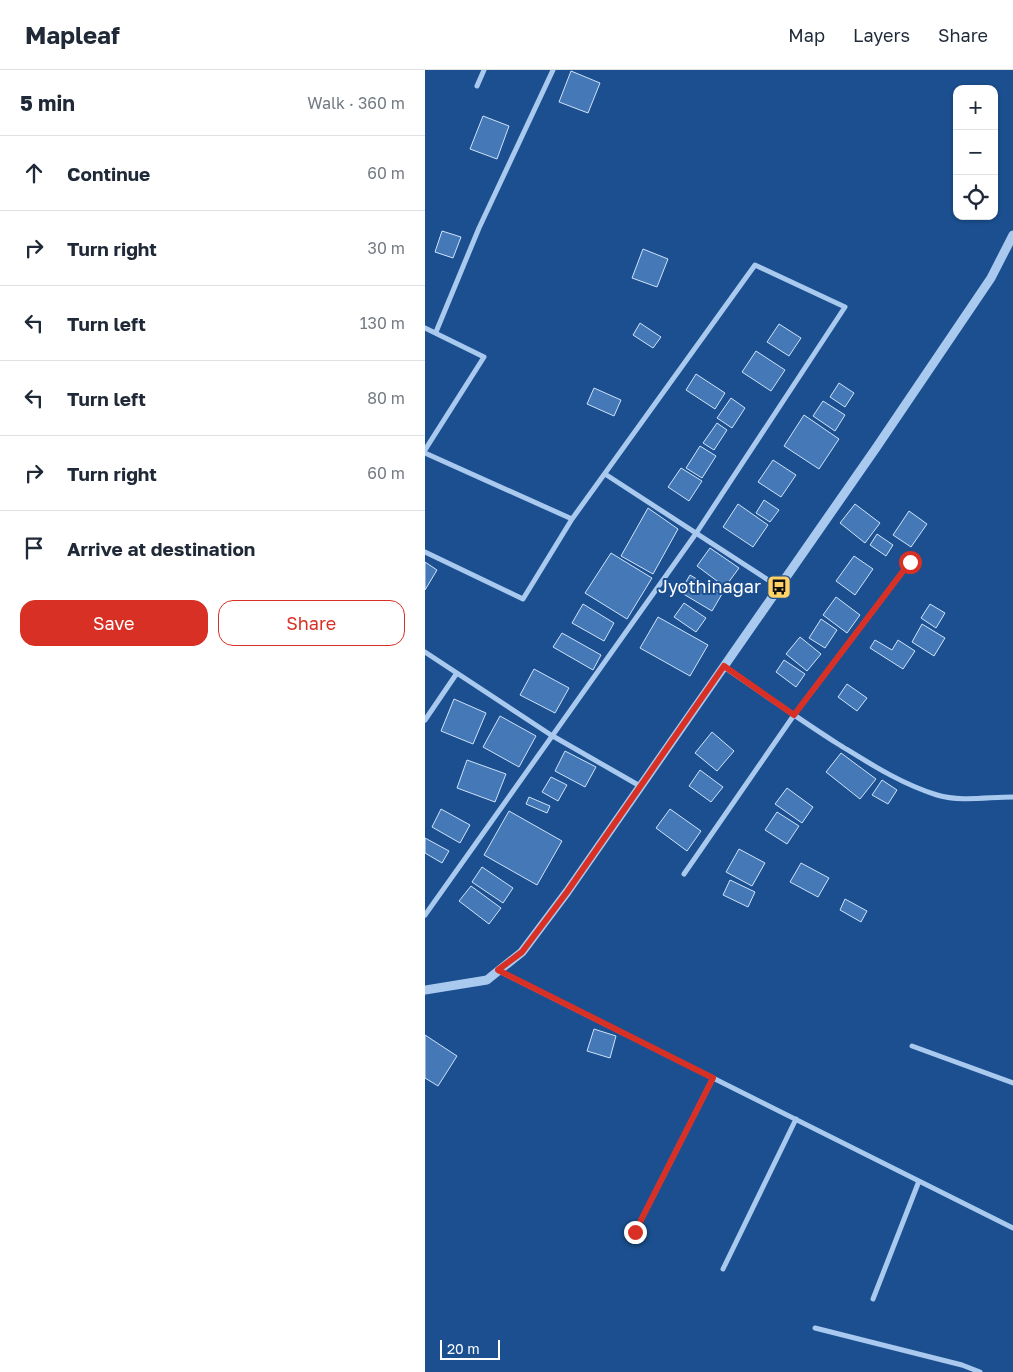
<!DOCTYPE html>
<meta charset="utf-8">
<style>
body{margin:0;font-family:"Golos Text",sans-serif;background:#f6f6f7;color:#1f2937}
.controls{position:absolute;right:15px;top:15px;display:grid;overflow:hidden;border-radius:10px;box-shadow:0 1px 4px #0004}
.controls button{width:45px;height:45px;display:grid;place-items:center;padding:0;border:0;border-bottom:1px solid #e0e1e3;background:#fff;color:#1f2937;font:25px sans-serif}
.scale{position:absolute;left:15px;bottom:12px;width:60px;box-sizing:border-box;padding-left:5px;border:2px solid #fff;border-top:0;font-size:14px;line-height:18px;white-space:nowrap;color:#fff;-webkit-text-stroke:4px #1b4f8f;paint-order:stroke}
.stop{position:absolute;width:15px;height:15px;margin:-11px;border:4px solid #d93025;border-radius:50%;background:#fff}
.stop.end{background:#d93025;border-color:#fff;box-shadow:0 1px 5px #0008}
.list{margin:0;padding:0;list-style:none}
h2{display:flex;justify-content:space-between;align-items:center;height:65px;margin:0;padding:0 20px;font-size:21px}
h2 small{font-size:16px;font-weight:400;color:#747a83}
.list li{display:grid;grid-template-columns:32px 1fr auto;gap:15px;align-items:center;box-sizing:border-box;height:75px;padding:0 20px;border-top:1px solid #e0e1e3}
.list b{display:block;font-size:19px;white-space:nowrap}
.list em{font-size:16px;font-style:normal;color:#747a83}
.actions{display:flex;gap:10px;padding:15px 20px}
.actions a{flex:1;padding:11px 0;border:1px solid #d93025;border-radius:15px;text-align:center;font-size:18px;color:#d93025}
.actions .main{background:#d93025;color:#fff}
.icon{flex:none;width:28px;height:28px;fill:none;stroke:currentColor;stroke-width:2;stroke-linecap:round;stroke-linejoin:round}
.map{position:relative;flex:none;width:588px;height:1302px;overflow:hidden}
header{display:flex;align-items:center;gap:30px;box-sizing:border-box;height:70px;padding:0 25px;background:#fff;border-bottom:1px solid #e0e1e3}
header strong{font-size:24px}
nav{display:flex;gap:28px;margin-inline-start:auto;font-size:18px}
main{display:flex}
aside{flex:1;background:#fff}
.map>svg:first-child{display:block}
.building{fill:#4478b7;stroke:#cfe3fa}
.lines{fill:none;stroke-linecap:round;stroke-linejoin:round}
.minor{stroke:#a9c9ee;stroke-width:5}
.tertiary{stroke:#a9c9ee;stroke-width:9}
.route{stroke:#d93025;stroke-width:6}
.labels{text-anchor:middle;stroke-width:4;stroke-linejoin:round;paint-order:stroke}
.poi-label{font-size:18px;fill:#fff;stroke:#1b4f8f;text-anchor:end}
</style>
<header>
<strong>Mapleaf</strong>
<nav><a>Map</a><a>Layers</a><a>Share</a></nav>
</header>
<main>
<aside>
<h2>5 min<small>Walk · 360 m</small></h2>
<ul class="list">
<li><svg class="icon" aria-label="ahead" viewBox="0 0 24 24"><path d="M12 20V5M6 11l6-6 6 6"/></svg><div><b>Continue</b></div><em>60 m</em></li>
<li><svg class="icon" aria-label="right" viewBox="0 0 24 24"><path d="M7 20v-9h11M14 6l5 5-5 5"/></svg><div><b>Turn right</b></div><em>30 m</em></li>
<li><svg class="icon" aria-label="left" viewBox="0 0 24 24"><path d="M17 20v-9H6M10 6l-5 5 5 5"/></svg><div><b>Turn left</b></div><em>130 m</em></li>
<li><svg class="icon" aria-label="left" viewBox="0 0 24 24"><path d="M17 20v-9H6M10 6l-5 5 5 5"/></svg><div><b>Turn left</b></div><em>80 m</em></li>
<li><svg class="icon" aria-label="right" viewBox="0 0 24 24"><path d="M7 20v-9h11M14 6l5 5-5 5"/></svg><div><b>Turn right</b></div><em>60 m</em></li>
<li><svg class="icon" aria-label="arrive" viewBox="0 0 24 24"><path d="M6 21V4h12l-3 4 3 4H6"/></svg><div><b>Arrive at destination</b></div></li>
</ul>
<div class="actions"><a class="main">Save</a><a>Share</a></div>
</aside>
<div class="map">
<svg width="588" height="1302" viewBox="0 0 588 1302">
<rect width="100%" height="100%" fill="#1b4f8f"/>
<!-- building -->
<path class="building" d="M146 1 175 13 163 43 134 32Z
M58 46 84 56 72 89 45 79Z
M17 161 36 167 28 188 10 182Z
M218 179 243 189 232 217 207 208Z
M215 253 236 267 228 278 208 265Z
M354 254 376 268 364 286 342 272Z
M331 281 360 300 346 321 317 302Z
M271 304 300 323 290 339 261 320Z
M414 313 429 323 420 337 405 327Z
M169 318 196 330 189 346 162 334Z
M306 328 320 338 307 358 292 348Z
M398 331 420 345 410 361 388 346Z
M379 345 414 369 394 399 359 376Z
M292 353 302 360 289 380 278 373Z
M275 376 291 386 277 408 261 398Z
M348 390 371 405 356 427 333 412Z
M256 398 277 411 264 431 243 417Z
M339 430 354 440 345 452 331 443Z
M313 434 343 455 328 477 298 457Z
M430 434 455 453 440 473 415 453Z
M223 438 253 459 228 504 196 486Z
M484 441 502 454 486 477 468 465Z
M452 464 468 475 461 486 445 475Z
M285 478 314 498 300 517 272 496Z
M186 483 227 508 202 549 160 523Z
M429 486 448 499 430 525 411 511Z
M0 492 12 500 0 520Z
M265 505 297 524 287 541 255 522Z
M411 527 435 545 422 563 398 545Z
M259 533 281 548 271 562 249 547Z
M158 534 189 553 179 571 147 553Z
M505 534 520 543 511 558 496 548Z
M233 547 283 575 265 606 215 578Z
M396 549 412 560 400 578 384 568Z
M497 554 520 568 509 586 487 572Z
M137 563 176 585 168 600 128 577Z
M375 567 396 584 382 601 361 584Z
M450 570 467 580 473 570 490 581 478 599 445 578Z
M359 590 380 604 371 617 351 602Z
M109 599 144 618 130 643 95 625Z
M422 614 442 628 432 641 413 627Z
M29 629 61 643 48 674 16 661Z
M75 646 111 666 94 697 58 677Z
M287 662 309 681 292 701 270 683Z
M140 681 171 697 160 717 130 701Z
M416 683 451 709 435 729 401 702Z
M42 690 81 704 70 732 32 718Z
M275 700 298 717 286 732 264 716Z
M126 707 142 715 133 731 117 722Z
M457 710 472 720 463 734 447 725Z
M362 718 388 737 377 753 350 734Z
M104 727 125 736 122 743 101 734Z
M16 739 45 755 35 773 7 757Z
M245 739 276 761 262 781 231 758Z
M84 741 137 771 112 815 59 785Z
M352 742 374 756 362 774 340 760Z
M0 768 24 781 17 793 0 783Z
M314 779 340 793 327 816 301 802Z
M376 793 404 808 393 827 365 812Z
M57 797 88 818 78 833 47 812Z
M305 810 330 822 323 837 298 825Z
M46 816 76 838 64 854 34 831Z
M420 829 442 841 436 852 415 840Z
M169 959 191 966 185 988 162 981Z
M0 965 32 986 13 1016 0 1008Z"/>
<g class="lines">
<!-- minor -->
<path class="minor" d="M52 16 59 0
M0 258 59 287 0 380
M11 262 54 158 128 0
M0 383 147 449
M180 404 354 517
M0 482 98 529 147 449 330 195 420 237 272 462 0 845
M0 582 126 665 215 716
M299 597C337 623 374 649 413 674 444 693 476 714 512 725 536 732 563 727 588 727
M0 650 32 603
M259 804 369 645 485 492
M74 901 588 1158
M487 976 588 1013
M210 1162 288 1008
M298 1199 371 1049
M448 1229 494 1111
M390 1258 537 1295 555 1302"/>
<!-- tertiary -->
<path class="tertiary" d="M0 920 62 910 97 882 142 822 451 378 566 208 588 165"/>
</g>
<g class="lines">
<!-- route -->
<path class="route" d="M210 1162 288 1008 73 900 97 882 142 822 299 596 369 645 485 492"/>
</g>
<!-- icons -->
<defs>
<g id="bus-square" transform="scale(1.25)"><rect x="-9" y="-9" width="18" height="18" rx="4" fill="#ffd166" stroke="#1b4f8f"/><path d="M-5-6H5V4H4V6H2V4H-2V6H-4V4H-5ZM-3.5-4V0h7V-4ZM-3.5 1.2v1.5H-2V1.2ZM2 1.2v1.5H3.5V1.2Z" fill="#111"/></g>
</defs>
<g fill-rule="evenodd">
<use href="#bus-square" x="354" y="517"/>
</g>
<g class="labels">
<!-- poi labels -->
<g class="poi-label">
<text x="336" y="523">Jyothinagar</text>
</g>
</g>
</svg>
<div class="controls">
<button>+</button>
<button>−</button>
<button><svg class="icon" aria-label="locate" viewBox="0 0 24 24"><circle cx="12" cy="12" r="6"/><path d="M12 2v4M12 18v4M2 12h4M18 12h4"/></svg></button>
</div>
<div class="scale">20 m</div>
<div class="stop" style="left:485px;top:492px"></div>
<div class="stop end" style="left:210px;top:1162px"></div>
</div>
</main>
